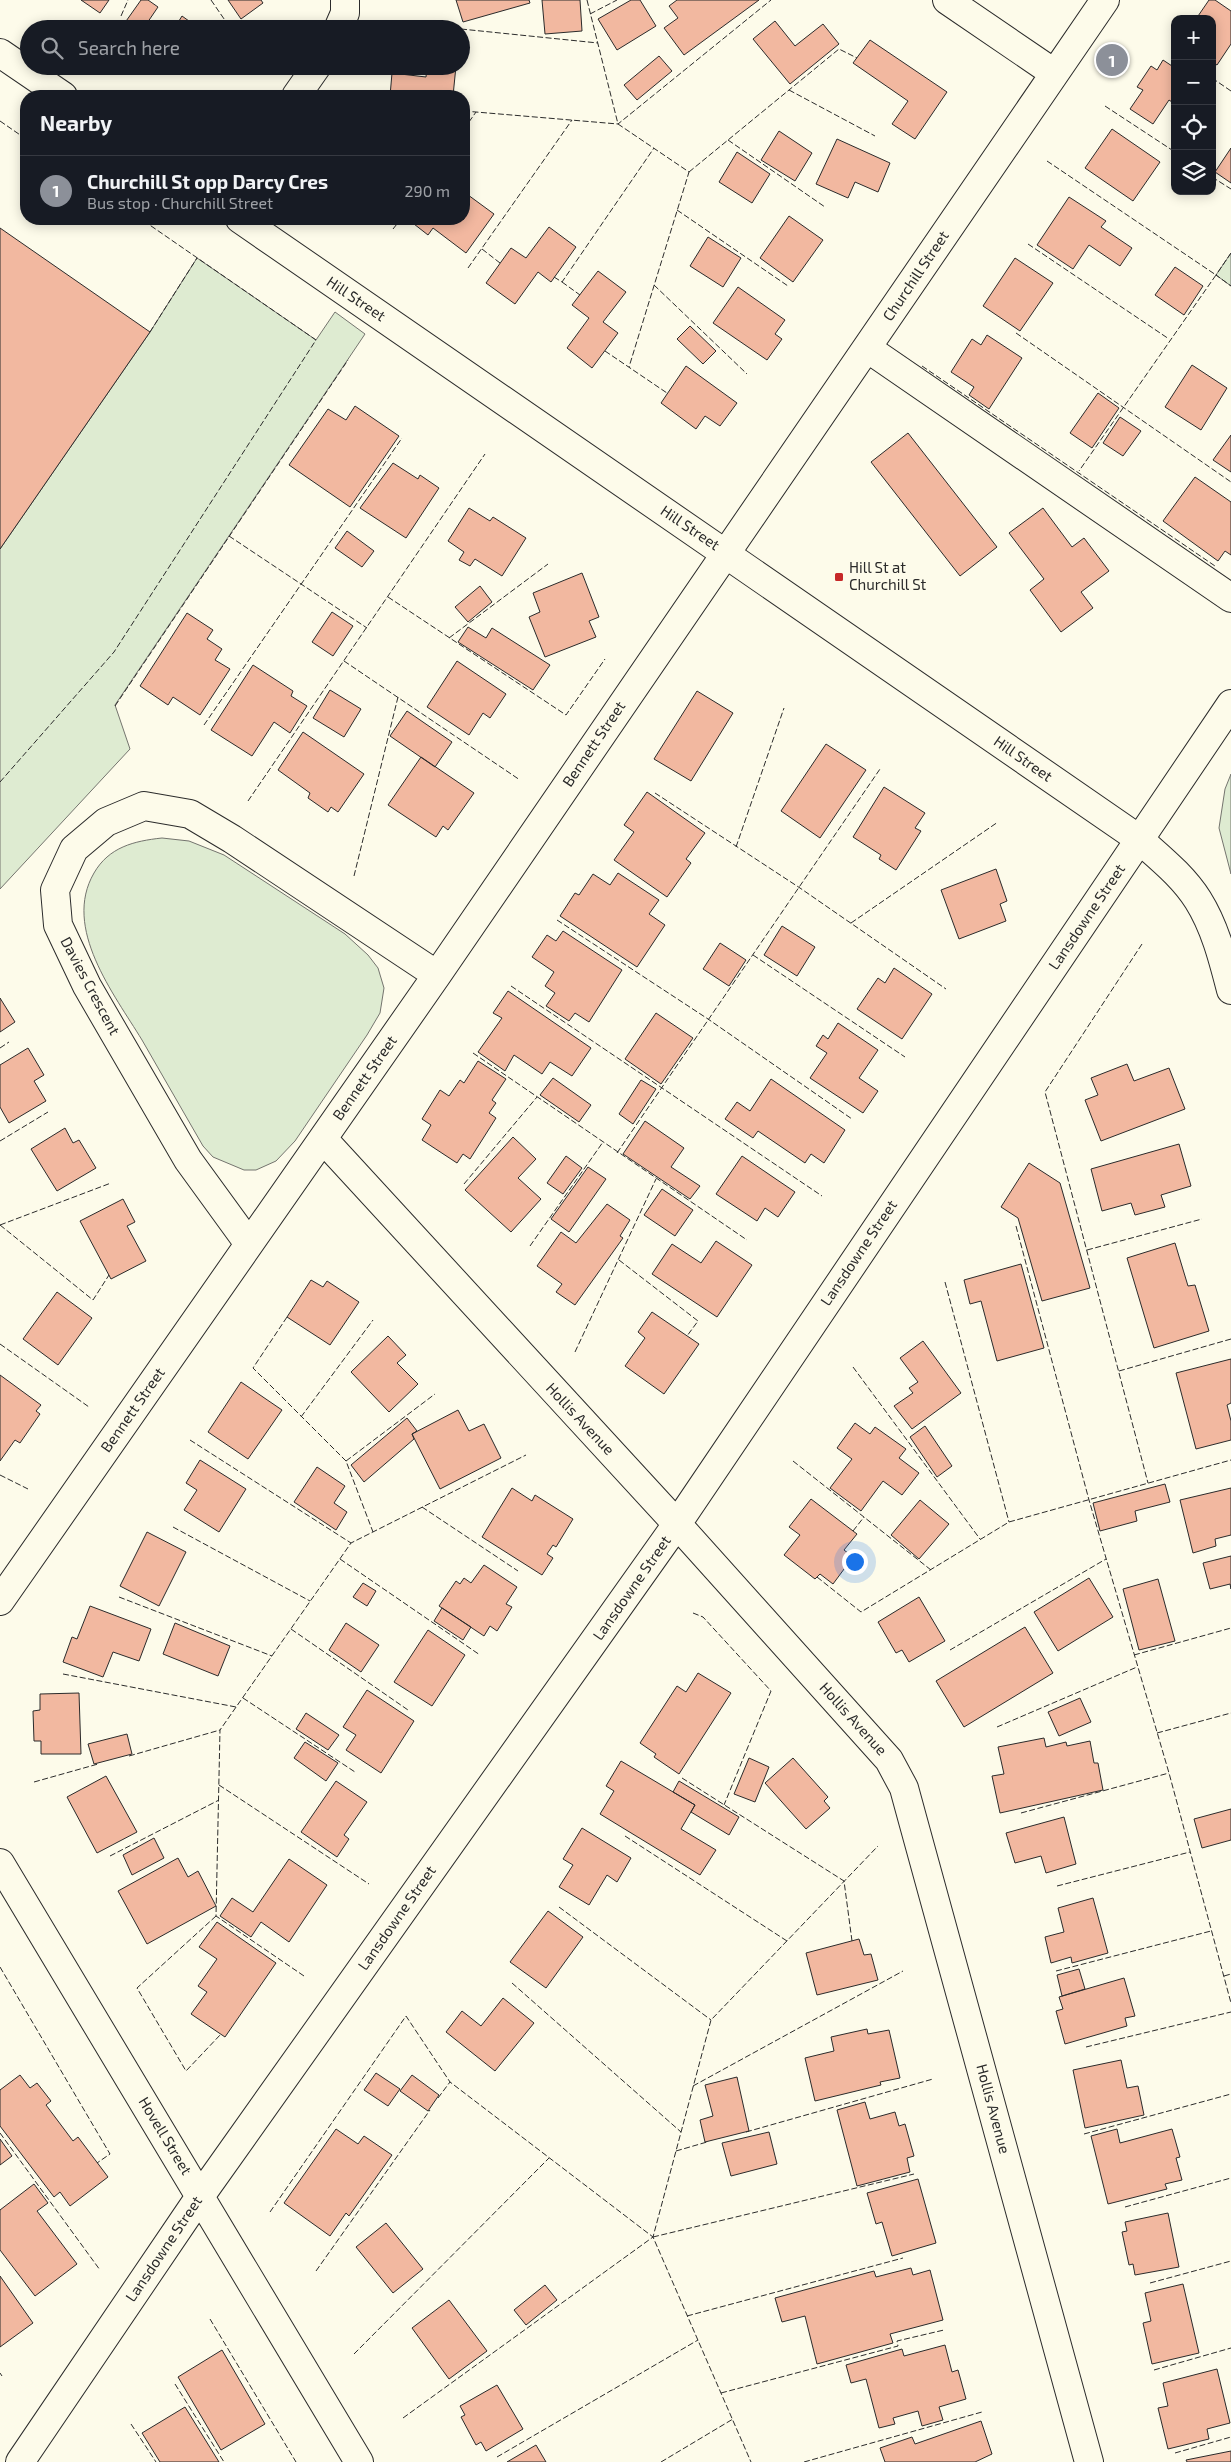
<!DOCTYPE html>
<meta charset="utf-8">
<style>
body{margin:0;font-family:"Exo 2",sans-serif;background:#242831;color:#f1f3f6}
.controls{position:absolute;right:15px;top:15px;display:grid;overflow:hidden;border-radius:10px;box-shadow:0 2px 12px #0003}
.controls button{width:45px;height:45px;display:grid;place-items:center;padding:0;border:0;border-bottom:1px solid #363941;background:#171b24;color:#f1f3f6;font:25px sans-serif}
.you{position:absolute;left:854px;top:1561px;width:18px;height:18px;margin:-12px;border:4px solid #fff;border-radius:50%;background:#1a73e8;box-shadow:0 0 0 8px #1a73e833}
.badge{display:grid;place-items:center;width:32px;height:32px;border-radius:50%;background:#8c9099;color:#fff;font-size:16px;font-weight:700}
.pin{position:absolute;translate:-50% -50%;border:2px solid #fff;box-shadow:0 1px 5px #0006}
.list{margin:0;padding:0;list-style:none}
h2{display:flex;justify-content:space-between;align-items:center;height:65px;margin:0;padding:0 20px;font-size:21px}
h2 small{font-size:16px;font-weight:400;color:#9ea1a6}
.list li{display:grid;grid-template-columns:32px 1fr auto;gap:15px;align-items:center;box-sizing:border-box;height:70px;padding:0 20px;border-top:1px solid #363941}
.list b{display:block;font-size:19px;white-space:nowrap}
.list p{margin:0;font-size:16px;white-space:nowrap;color:#9ea1a6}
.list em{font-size:16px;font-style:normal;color:#9ea1a6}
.icon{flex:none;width:28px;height:28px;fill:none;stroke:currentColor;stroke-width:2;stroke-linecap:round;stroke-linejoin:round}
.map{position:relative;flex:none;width:1231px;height:2462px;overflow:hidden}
.search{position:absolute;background:#171b24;box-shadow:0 2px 12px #0003;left:20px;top:20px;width:450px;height:55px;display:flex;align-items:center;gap:12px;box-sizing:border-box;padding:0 18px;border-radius:28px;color:#9ea1a6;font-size:19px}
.panel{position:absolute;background:#171b24;box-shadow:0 2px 12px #0003;left:20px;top:90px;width:450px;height:135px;border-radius:20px}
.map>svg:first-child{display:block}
.green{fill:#deebd1;stroke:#74746e}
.building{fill:#f2b8a0;stroke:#2b2b2b}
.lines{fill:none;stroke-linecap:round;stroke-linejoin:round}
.minor-casing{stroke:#2b2b2b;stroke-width:30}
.tertiary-casing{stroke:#2b2b2b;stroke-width:30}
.minor{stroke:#fdfbea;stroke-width:28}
.tertiary{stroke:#fdfbea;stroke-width:28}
.fence{stroke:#2b2b2b;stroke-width:1;stroke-dasharray:6 2.5;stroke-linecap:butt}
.poi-dot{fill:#c62828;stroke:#fdfbea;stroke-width:2}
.labels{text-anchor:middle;stroke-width:4;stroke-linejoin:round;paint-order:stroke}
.street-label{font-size:15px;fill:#2b2b2b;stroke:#fdfbea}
.poi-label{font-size:15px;fill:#2b2b2b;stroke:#fdfbea;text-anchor:start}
</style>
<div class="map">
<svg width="1231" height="2462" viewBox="0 0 1231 2462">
<rect width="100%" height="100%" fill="#fdfbea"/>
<!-- green -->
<path class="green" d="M1231 253V286L1216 275Z
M197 258 316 340 335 312 365 334 115 705 130 749 0 889V549L150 332Z
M1231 774V874L1219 828 1225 789Z
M162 838 189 841 224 855 345 934 368 955 378 968 384 988 380 1013 367 1035 295 1141 276 1161 256 1170H244L213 1157 203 1146C183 1111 162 1075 142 1040 114 994 62 928 94 873 109 847 134 841 162 838Z"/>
<!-- building -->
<path class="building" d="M81 0H109L100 13Z
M141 0H148L158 7 143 29H131L124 24Z
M228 0H261L263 3 241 19Z
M456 0H529L530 3 463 22Z
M542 0H580L582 31 545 34Z
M631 0H640L656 26 617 50 598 19Z
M677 0H759L684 55 664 28 678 18 669 6Z
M1209 0H1215L1231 11V44L1217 65 1212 62V19H1196Z
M182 16 200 29H174Z
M775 21 795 46 823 24 839 44 790 84 753 39Z
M870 40 947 92 915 139 892 124 908 101 853 63Z
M659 56 672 71 637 100 624 85Z
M1163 60 1175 68V104L1169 100 1153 124 1130 109 1143 90 1137 87 1151 66 1157 70Z
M176 66H190L186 73Z
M204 66H220L215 74Z
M427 66H456L453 96H390L392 73 426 77Z
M1112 129 1160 162 1133 201 1085 168Z
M779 131 812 153 795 181 761 160Z
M837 139 890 163 878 192 855 182 848 198 816 184Z
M1231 148V183L1215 172Z
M737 152 770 174 752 203 719 182Z
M464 192 494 214 466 253 433 228 428 235 414 224 418 219H464Z
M1069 197 1106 221 1101 227 1132 248 1120 266 1089 245 1073 269 1037 245Z
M789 216 823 240 793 282 760 258Z
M549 227 576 247 551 282 538 272 515 304 486 283 511 248 526 258Z
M0 228 150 332 0 549Z
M708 237 741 258 723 287 690 266Z
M1015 258 1053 283 1020 331 983 306Z
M1175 267 1203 286 1184 315 1155 295Z
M598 271 626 292 603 322 618 333 592 368 567 348 589 318 572 305Z
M738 287 785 320 775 334 782 339 767 360 713 323Z
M690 326 716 351 703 364 677 339Z
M987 335 1022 358 989 409 969 395 974 387 951 372 972 339 981 345Z
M1192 365 1227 388 1201 430 1165 407Z
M686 366 737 403 720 426 705 416 696 429 661 403Z
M1098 393 1119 408 1092 448 1070 433Z
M355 406 399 436 350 507 289 465 328 409 346 420Z
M1120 417 1141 431 1123 456 1103 443Z
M908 433 997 547 960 576 871 462Z
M1231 435V472L1213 460Z
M393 463 418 479 420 475 439 488 406 538 360 508Z
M1195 477 1231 502V555L1225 551 1218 561 1163 521Z
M469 508 490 521 493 517 526 538 502 576 475 559 470 566 459 560 464 552 448 541Z
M1043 508 1072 547 1084 538 1109 571 1081 592 1093 608 1061 632 1030 590 1044 579 1009 533Z
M347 531 374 551 362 567 335 548Z
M582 573 599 617 589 621 596 637 545 657 529 617 540 612 533 593Z
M480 586 492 602 468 622 455 607Z
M332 612 353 626 333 656 312 642Z
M187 613 213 630 207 639 222 649 215 660 230 669 200 715 173 697 168 705 140 686Z
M468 627 486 638 492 628 550 665 533 690 458 642Z
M457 661 506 694 490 718 483 713 469 735 427 707Z
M253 665 293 691 291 696 307 706 290 733 274 722 252 756 211 730Z
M330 690 361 709 344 737 313 718Z
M697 691 733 713 691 781 654 759Z
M407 711 452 742 435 767 390 736Z
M303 732 364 774 338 812 331 807 328 812 308 798 310 793 278 770Z
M826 744 866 770 820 838 781 811Z
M421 757 474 793 448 830 443 826 436 837 388 805Z
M884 787 925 813 915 828 921 831 896 870 879 859 881 855 853 837Z
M647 792 705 833 686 859 691 863 667 897 614 860 634 832 624 825Z
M996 869 1007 901 1000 904 1006 921 959 939 941 890Z
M618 873 659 900 649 914 665 925 637 967 560 916 575 893 579 895 593 874 610 885Z
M782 926 815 947 797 976 764 955Z
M563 931 622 970 589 1022 575 1013 569 1021 546 1006 555 993 545 986 554 972 532 957 547 935 556 941Z
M720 943 746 960 729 986 703 969Z
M894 968 932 994 902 1039 857 1009 878 978 885 983Z
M508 991 591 1048 572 1076 550 1062 542 1074 514 1055 505 1071 478 1052 502 1018 493 1013Z
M0 998 15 1022 0 1032Z
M656 1013 693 1038 661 1084 625 1059Z
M838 1023 878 1050 859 1078 878 1091 863 1113 810 1078 827 1053 816 1046 823 1035 828 1039Z
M28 1048 44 1075 34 1081 46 1101 9 1123 0 1107V1065Z
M478 1061 506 1079 492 1100 496 1103 489 1113 496 1118 470 1159 463 1154 457 1163 422 1140 431 1125 422 1119 440 1090 449 1096 460 1080 464 1083Z
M1127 1064 1134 1081 1169 1068 1185 1109 1101 1141 1085 1100 1098 1095 1091 1078Z
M553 1078 591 1105 579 1122 540 1095Z
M771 1079 845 1130 824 1163 811 1154 805 1163 758 1131 753 1138 725 1119 737 1102 750 1111Z
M641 1080 656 1089 633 1124 619 1114Z
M645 1121 684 1148 671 1167 700 1186 690 1199 623 1154Z
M65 1128 73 1143 79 1140 96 1168 57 1191 31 1149Z
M513 1137 536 1159 518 1178 541 1199 511 1232 465 1190Z
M1179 1144 1191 1186 1161 1195 1165 1207 1135 1215 1131 1203 1102 1211 1091 1169Z
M566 1156 582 1168 563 1194 547 1183Z
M742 1156 795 1192 778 1217 765 1208 757 1221 716 1194Z
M1029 1163 1060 1183 1090 1288 1042 1301 1018 1218 1001 1207Z
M588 1167 606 1179 569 1232 551 1219Z
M662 1189 693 1210 675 1236 644 1215Z
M123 1199 135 1222 127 1226 146 1261 111 1279 80 1221Z
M607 1204 630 1220 620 1236 623 1238 575 1305 556 1292 562 1284 537 1266 561 1232 576 1243Z
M716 1241 752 1265 717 1317 652 1274 672 1244 701 1263Z
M1175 1243 1188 1286 1195 1285 1209 1331 1154 1348 1127 1258Z
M1021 1264 1044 1348 997 1361 981 1301 970 1304 964 1280Z
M311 1280 323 1287 327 1281 359 1302 330 1345 287 1317Z
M57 1292 92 1318 58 1365 23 1339Z
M652 1312 699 1344 664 1394 625 1366 645 1338 638 1332Z
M388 1336 406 1355 397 1363 418 1384 389 1412 351 1372Z
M923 1341 961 1393 912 1429 894 1406 913 1393 909 1388 918 1382 900 1358Z
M1231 1359V1403L1227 1405 1231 1421V1440L1196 1449 1176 1373Z
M0 1375 41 1405 36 1411 40 1414 20 1443 15 1440 0 1461Z
M241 1382 282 1410 248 1459 208 1432Z
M458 1410 469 1431 484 1424 501 1458 440 1489 412 1434Z
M407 1418 417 1431 412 1434 414 1439 364 1482 351 1465Z
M855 1423 870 1434 875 1427 906 1449 899 1458 919 1473 902 1495 883 1481 861 1511 830 1488 852 1459 837 1448Z
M925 1426 952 1466 937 1477 910 1437Z
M200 1460 246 1489 219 1532 184 1510 197 1490 186 1483Z
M317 1467 345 1486 334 1503 347 1512 336 1530 294 1502Z
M1165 1484 1170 1502 1135 1511 1137 1521 1100 1531 1093 1503Z
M512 1488 532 1501 535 1495 573 1519 556 1547 553 1545 547 1554 553 1558 542 1575 482 1537Z
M1231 1488V1535L1215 1539 1216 1546 1193 1553 1180 1500Z
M811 1499 857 1534 844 1550 853 1557 833 1584 820 1574 815 1579 784 1555 800 1535 789 1527Z
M920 1500 949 1524 919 1559 891 1535Z
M147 1532 186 1552 159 1606 120 1586Z
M1231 1556V1589L1230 1584 1210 1589 1203 1563Z
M484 1565 517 1587 506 1604 512 1607 497 1631 490 1626 484 1636 439 1606 456 1581 460 1584 464 1578 471 1583Z
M1089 1578 1113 1617 1058 1651 1034 1612Z
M1158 1579 1175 1641 1139 1650 1123 1589Z
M363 1583 376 1591 367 1606 353 1597Z
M919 1597 945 1641 909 1662 902 1650 896 1653 878 1622Z
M90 1606 151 1629 139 1661 113 1652 103 1677 63 1662 72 1637 77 1639Z
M442 1608 471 1627 463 1640 434 1621Z
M175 1623 230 1646 218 1676 163 1654Z
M346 1623 379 1645 361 1672 329 1650Z
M1025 1627 1053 1673 964 1727 936 1681Z
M428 1630 465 1655 432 1706 394 1682Z
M698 1673 731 1693 679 1774 654 1757 656 1754 640 1743 677 1686 686 1692Z
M367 1690 414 1721 381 1773 346 1750 356 1735 343 1727Z
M79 1693 81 1754H41V1741H34L33 1711 40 1710V1694Z
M1080 1698 1091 1722 1059 1736 1048 1712Z
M306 1713 339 1735 328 1750 296 1729Z
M127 1734 132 1754 94 1764 88 1744Z
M1044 1738 1046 1747 1066 1742 1067 1746 1090 1741 1094 1763H1098L1103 1790 1000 1813 992 1776 1004 1774 998 1747Z
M305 1742 338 1763 326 1781 294 1758Z
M749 1758 769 1767 755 1802 734 1794Z
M793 1758 828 1797 824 1801 830 1808 806 1829 765 1783Z
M621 1761 695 1805 681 1829 716 1850 700 1875 600 1814 614 1791 606 1786Z
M106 1776 137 1832 97 1853 67 1797Z
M336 1781 367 1802 344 1835 349 1839 337 1857 301 1832Z
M679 1781 739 1817 729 1835 691 1812 695 1805 673 1792Z
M1231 1809V1840L1202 1848 1194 1819Z
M1064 1817 1076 1864 1046 1873 1041 1856 1015 1863 1006 1833Z
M582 1828 631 1858 617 1882 607 1875 589 1905 559 1887 573 1865 563 1859Z
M154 1838 164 1858 132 1875 123 1855Z
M178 1858 188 1877 198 1871 216 1906 147 1944 118 1891Z
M289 1859 327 1885 289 1942 261 1922 251 1937 220 1916 232 1898 253 1912Z
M1093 1898 1108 1953 1072 1963 1071 1957 1051 1963 1045 1937 1064 1932 1058 1908Z
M548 1911 583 1937 546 1988 510 1962Z
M217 1922 276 1963 225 2037 191 2014 207 1992 198 1986 217 1959 199 1947Z
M859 1939 864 1955 871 1954 878 1980 817 1995 806 1953Z
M1079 1969 1085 1989 1062 1996 1057 1975Z
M1124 1978 1135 2016 1125 2018 1127 2026 1065 2044 1056 2011 1063 2009 1059 1997Z
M503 1998 534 2023 495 2071 446 2032 462 2011 481 2026Z
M867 2029 868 2034 889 2030 900 2078 880 2082 881 2085 815 2101 805 2058 834 2051 831 2037Z
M1121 2060 1127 2088 1138 2086 1144 2115 1085 2128 1073 2070Z
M376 2073 400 2089 388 2106 364 2090Z
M20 2075 30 2088 37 2083 51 2101 46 2105 73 2141 78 2137 108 2177 70 2206 60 2192 54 2197 0 2126V2090Z
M412 2075 439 2095 428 2111 400 2091Z
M737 2077 749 2131 705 2142 700 2120 713 2116 705 2085Z
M865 2102 870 2119 895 2112 899 2126 905 2124 914 2156 907 2158 910 2172 857 2186 837 2110Z
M336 2129 358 2144 364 2136 392 2155 349 2216 346 2213 330 2236 284 2203Z
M1117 2129 1120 2143 1172 2129 1180 2157 1176 2158 1182 2180 1165 2184 1167 2189 1108 2204 1091 2136Z
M769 2132 777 2164 731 2176 722 2143Z
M0 2139 12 2156 0 2165Z
M918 2179 936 2243 892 2256 882 2222 876 2224 867 2193Z
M34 2184 48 2203 37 2211 77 2264 35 2296 0 2250V2210Z
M1168 2213 1179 2267 1135 2275 1133 2264 1129 2265 1122 2232 1127 2231 1125 2222Z
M386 2223 423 2269 393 2293 356 2247Z
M911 2268 913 2275 930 2270 943 2320 890 2334 893 2343 817 2364 805 2316 782 2322 775 2298 874 2271 876 2277Z
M0 2276 33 2323 0 2347Z
M1183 2284 1199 2353 1152 2364 1143 2323 1151 2321 1145 2293Z
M545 2285 557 2300 526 2325 514 2310Z
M449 2300 487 2351 449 2379 412 2328Z
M945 2345 952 2372 958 2370 966 2399 939 2407 943 2420 922 2426 918 2411 893 2418 895 2424 879 2428 866 2379 851 2383 846 2365 902 2349 904 2356Z
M222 2350 265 2424 221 2450 178 2377Z
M1217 2369 1230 2423 1207 2429 1209 2439 1168 2449 1158 2408 1168 2406 1163 2383Z
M497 2385 523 2429 486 2451 481 2442 476 2445 461 2417 465 2415 460 2406Z
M185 2407 219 2462H160L142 2433Z
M981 2421 992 2454 975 2462H885L880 2448 912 2437 915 2444Z
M536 2445 546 2462H507Z
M1231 2451V2462H1187L1186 2460Z"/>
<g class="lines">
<!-- minor casing -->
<g class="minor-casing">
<path id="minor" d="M947 0 1054 73
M338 29 345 13V0
M296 96 317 66
M867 348 1231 598
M323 1139 677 1524 889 1760 904 1788 913 1821 1089 2462
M249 1244 188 1160 87 986 58 925 55 890 74 849 106 822 144 806 190 814 232 839 437 975
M0 1601 437 975 1105 0
M0 1863 359 2462
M20 2462 201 2195 677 1524 1231 704"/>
</g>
<!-- tertiary casing -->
<g class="tertiary-casing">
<path id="tertiary" d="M0 53 63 96
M240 219 1139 839C1160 858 1183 876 1198 900 1215 927 1223 959 1231 990"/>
</g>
<!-- minor -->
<use href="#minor" class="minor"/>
<!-- tertiary -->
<use href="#tertiary" class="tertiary"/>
<!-- fence -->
<path class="fence" d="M211 0 231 29
M587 0 618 124 689 172 629 367
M590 14 617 0
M121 16 128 0
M461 29 598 43
M1212 78 1231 91
M789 90 875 136
M1105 106 1175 152
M464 111 618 124 771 0
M0 121 26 139
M464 129 476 112
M728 140 825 207
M1047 161 1216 275 1079 471
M689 172 839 49 857 58
M1212 177 1231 189
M677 210 788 286
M393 229 401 219
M1028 244 1169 339
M482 249 500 263
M1231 253 1216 275 1231 286
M468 268 572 120
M554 277 562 282 654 148
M562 282 580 295
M654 285 747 374
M150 332 197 258
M1016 333 1231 482
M605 351 667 393
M922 366 1215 566
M229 536 367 628
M388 597 566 715 605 659
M449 638 548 564
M344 661 520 780
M115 706 348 360
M204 725 402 438
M0 782 114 652 316 340 141 219
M655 793 800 888 946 989
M248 801 485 454
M736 847 784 708
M354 876 398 697
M557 920 708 1019 852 1119
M851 923 998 822
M1142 944 1045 1092 1148 1483
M753 955 905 1057
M511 986 822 1196
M0 1048 9 1042
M473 1053 747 1240
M0 1141 48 1112
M617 1153 880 769
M464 1184 537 1097
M0 1225 93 1300 109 1275
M0 1225 111 1183
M1016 1226 1089 1500 1169 1773 1231 2003
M530 1246 603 1142
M1087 1250 1202 1219
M619 1260 698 1321 687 1336
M945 1282 1009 1522
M287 1317 253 1368 346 1461 373 1532
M0 1344 89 1407
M575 1352 656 1179
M853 1367 980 1539
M1119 1371 1231 1339
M301 1417 373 1320
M190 1440 351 1543
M346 1461 435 1394
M793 1461 931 1570
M0 1475 28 1489
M422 1507 518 1571
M173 1527 310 1601
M853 1531 864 1517
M340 1559 480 1655
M817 1577 861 1612 1009 1522 1231 1460
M119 1597 272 1656
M693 1613 703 1617 771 1691 724 1805
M291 1629 408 1710
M950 1650 1106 1559
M1134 1655 1231 1628
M63 1674 236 1707
M243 1698 355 1772
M997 1727 1137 1667
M1157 1733 1231 1713
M129 1756 220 1730
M682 1778 844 1881 852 1941
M34 1782 98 1764
M219 1785 369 1884
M1021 1813 1169 1773
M625 1836 787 1941
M110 1856 219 1800
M1057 1886 1190 1852
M559 1907 711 2020
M216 1916 137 1988 186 2071 221 2034
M0 1967 110 2154 97 2163
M1056 1971 1211 1931
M304 1976 216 1916 220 1730 351 1543 526 1455
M1224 1976 1231 1974
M512 1983 681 2132
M1086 2047 1231 2012
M693 2086 903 1971
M438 2098 450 2082
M746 2132 933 2079
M0 2133 100 2270
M1084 2134 1231 2094
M676 2151 707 2142
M1125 2207 1231 2178
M270 2212 406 2016 450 2082 653 2237 751 2462
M653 2237 914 2174
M316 2271 430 2110
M1150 2283 1231 2261
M687 2316 903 2258
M210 2319 296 2462
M354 2354 549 2158
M1154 2370 1231 2348
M0 2373 2 2376
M175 2384 224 2462
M721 2393 898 2346 897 2341 944 2330
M403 2418 653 2237 711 2020 878 1846
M131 2424 156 2462
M1175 2453 1231 2437
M497 2457 698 2340
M661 2462 733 2419
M804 2462 982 2412"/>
</g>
<!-- markers -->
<rect class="poi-dot" x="834" y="572" width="10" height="10" rx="2.5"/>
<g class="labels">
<!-- street labels -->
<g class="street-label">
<text transform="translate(916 276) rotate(-56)" y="5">Churchill Street</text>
<text transform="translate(356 299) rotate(34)" y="5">Hill Street</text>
<text transform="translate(690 528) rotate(34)" y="5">Hill Street</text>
<text transform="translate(594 744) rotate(-56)" y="5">Bennett Street</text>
<text transform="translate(1023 759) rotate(35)" y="5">Hill Street</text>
<text transform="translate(1087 917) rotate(-56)" y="5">Lansdowne Street</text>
<text transform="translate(90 986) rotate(62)" y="5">Davies Crescent</text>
<text transform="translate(365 1078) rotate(-55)" y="5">Bennett Street</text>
<text transform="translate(859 1253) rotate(-56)" y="5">Lansdowne Street</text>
<text transform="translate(133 1410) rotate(-55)" y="5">Bennett Street</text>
<text transform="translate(580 1419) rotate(47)" y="5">Hollis Avenue</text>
<text transform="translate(632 1588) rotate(-55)" y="5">Lansdowne Street</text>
<text transform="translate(853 1719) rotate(48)" y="5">Hollis Avenue</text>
<text transform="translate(397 1918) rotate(-55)" y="5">Lansdowne Street</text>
<text transform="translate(993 2109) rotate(75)" y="5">Hollis Avenue</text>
<text transform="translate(165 2136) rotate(59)" y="5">Hovell Street</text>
<text transform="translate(164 2249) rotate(-56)" y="5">Lansdowne Street</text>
</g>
<!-- poi labels -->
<g class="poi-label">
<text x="849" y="573">Hill St at<tspan x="849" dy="17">Churchill St</tspan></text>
</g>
</g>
</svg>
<div class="controls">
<button>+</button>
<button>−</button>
<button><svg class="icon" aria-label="locate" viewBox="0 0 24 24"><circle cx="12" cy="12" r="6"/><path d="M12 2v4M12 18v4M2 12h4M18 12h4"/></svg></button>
<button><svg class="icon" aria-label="layers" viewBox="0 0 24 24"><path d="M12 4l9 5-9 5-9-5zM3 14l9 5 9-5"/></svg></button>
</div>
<div class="you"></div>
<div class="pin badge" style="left:1112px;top:60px">1</div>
<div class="search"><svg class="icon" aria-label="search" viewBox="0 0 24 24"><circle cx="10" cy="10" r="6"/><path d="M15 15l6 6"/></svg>Search here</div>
<section class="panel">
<h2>Nearby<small></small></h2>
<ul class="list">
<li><span class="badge">1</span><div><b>Churchill St opp Darcy Cres</b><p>Bus stop · Churchill Street</p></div><em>290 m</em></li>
</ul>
</section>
</div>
